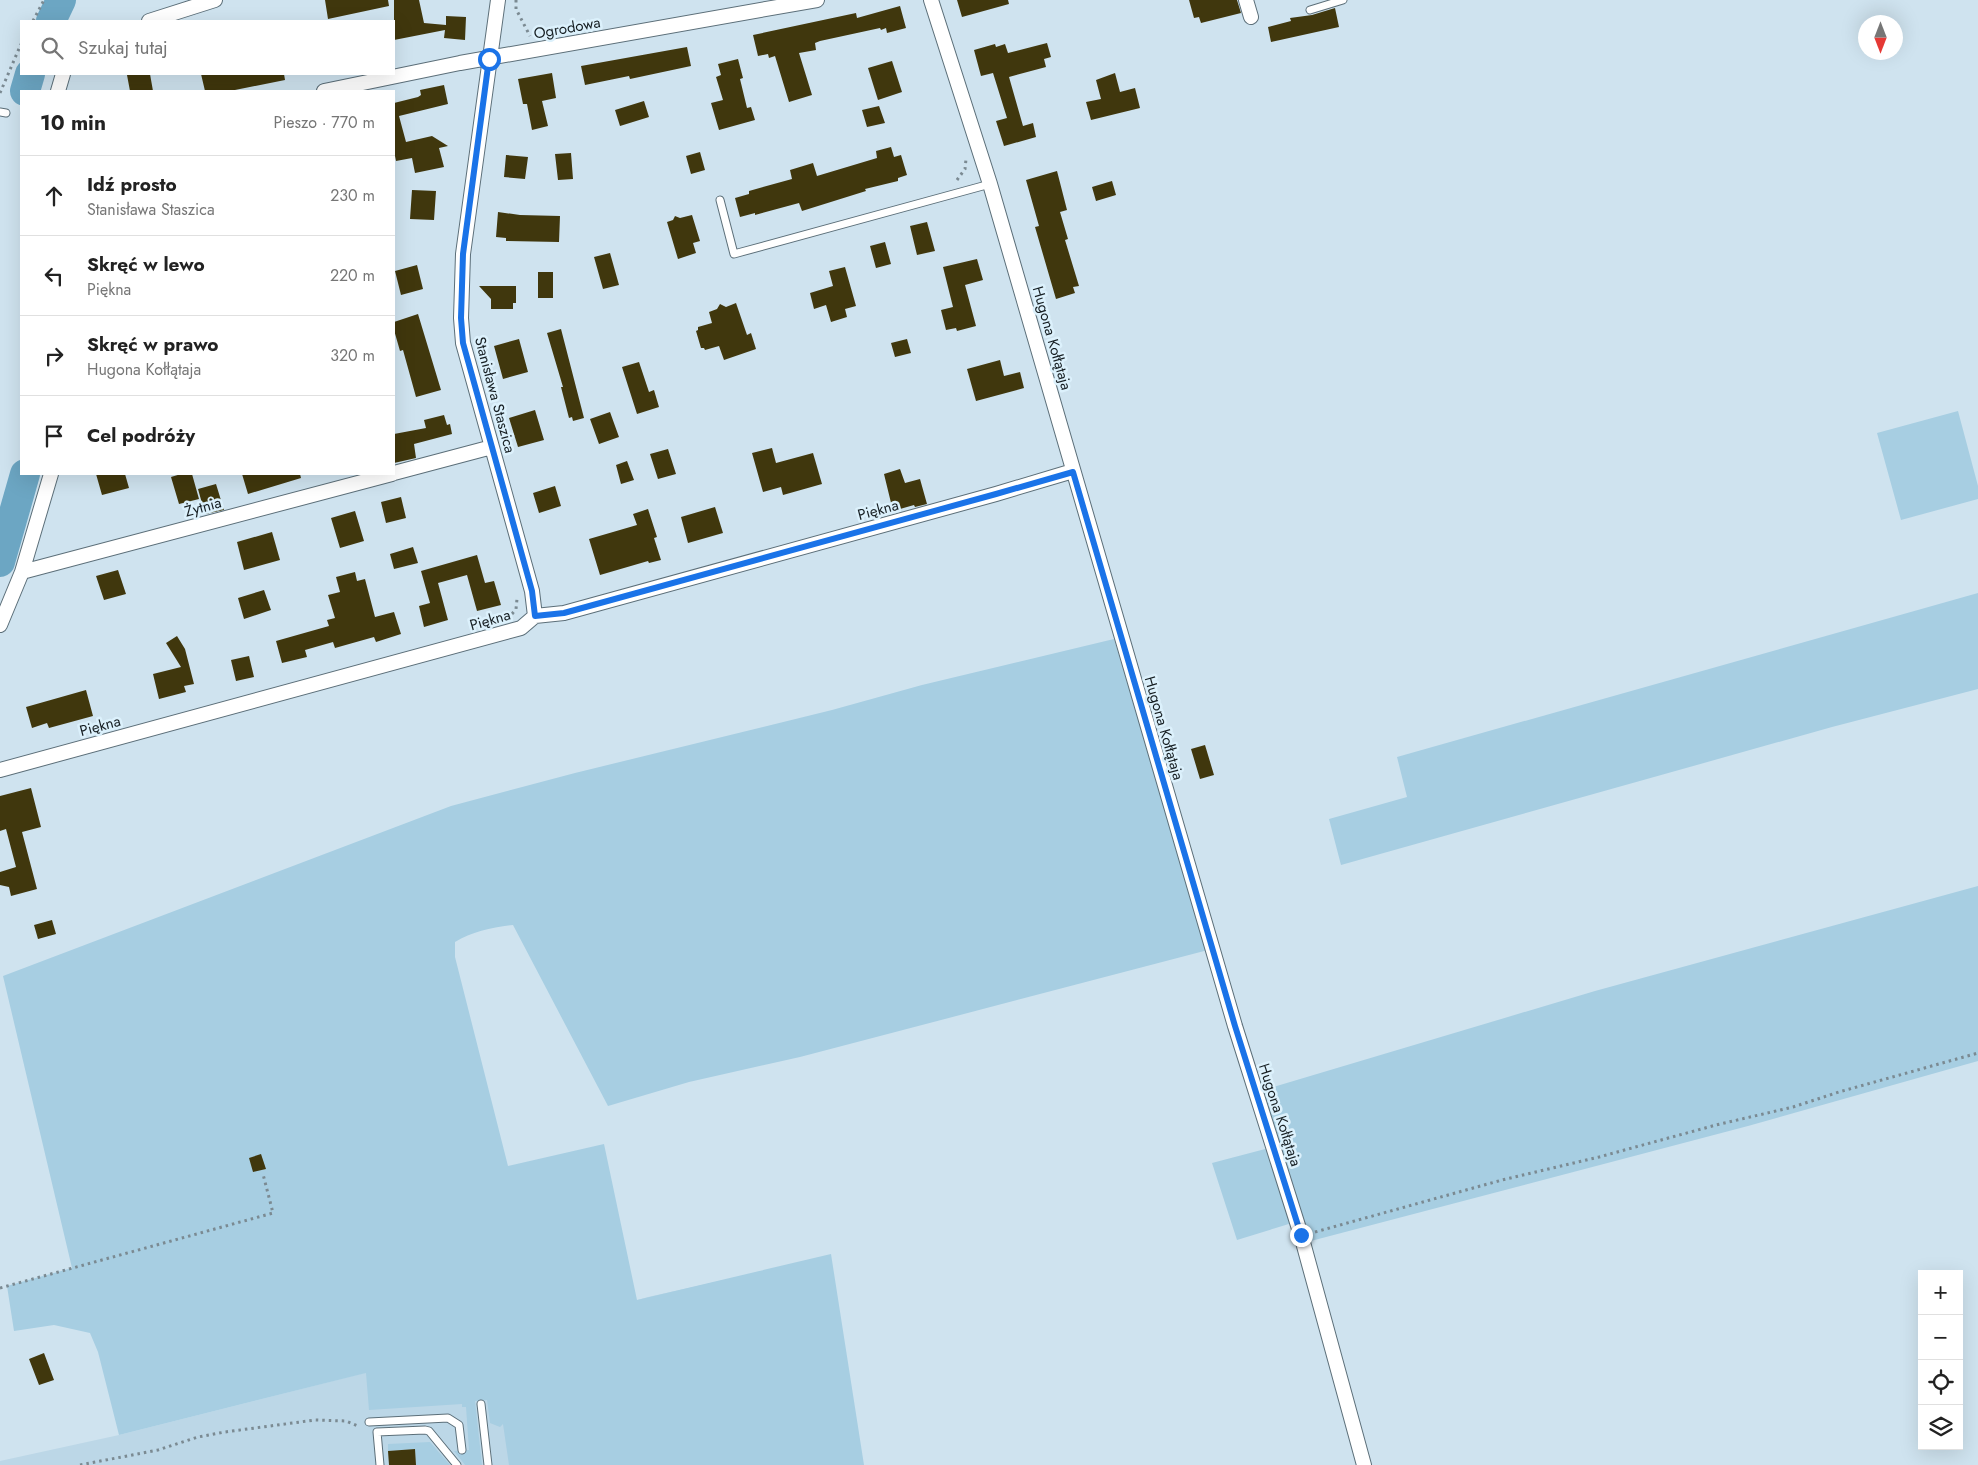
<!DOCTYPE html>
<html lang="pl">
<meta charset="utf-8">
<style>
body{margin:0;font-family:Jost,sans-serif;background:#f2f2f2;color:#222}
.controls{position:absolute;right:15px;bottom:15px;display:grid;overflow:hidden;border-radius:0px;box-shadow:0 5px 20px #0002}
.controls button{width:45px;height:45px;display:grid;place-items:center;padding:0;border:0;border-bottom:1px solid #e0e0e0;background:#fff;color:#222;font:25px sans-serif}
.compass{position:absolute;left:1858px;top:15px;width:45px;height:45px;border-radius:50%;background:#fff;box-shadow:0 5px 20px #0002;rotate:180deg}
.stop{position:absolute;width:15px;height:15px;margin:-11px;border:4px solid #1a73e8;border-radius:50%;background:#fff}
.stop.end{background:#1a73e8;border-color:#fff;box-shadow:0 1px 5px #0008}
.list{margin:0;padding:0;list-style:none}
h2{display:flex;justify-content:space-between;align-items:center;height:65px;margin:0;padding:0 20px;font-size:21px}
h2 small{font-size:16px;font-weight:400;color:#767676}
.list li{display:grid;grid-template-columns:32px 1fr auto;gap:15px;align-items:center;box-sizing:border-box;height:80px;padding:0 20px;border-top:1px solid #e0e0e0}
.list b{display:block;font-size:19px;white-space:nowrap}
.list p{margin:0;font-size:16px;white-space:nowrap;color:#767676}
.list em{font-size:16px;font-style:normal;color:#767676}
.icon{flex:none;width:28px;height:28px;fill:none;stroke:currentColor;stroke-width:2;stroke-linecap:round;stroke-linejoin:round}
.map{position:relative;flex:none;width:1978px;height:1465px;overflow:hidden}
.search{position:absolute;background:#fff;box-shadow:0 5px 20px #0002;left:20px;top:20px;width:375px;height:55px;display:flex;align-items:center;gap:12px;box-sizing:border-box;padding:0 18px;border-radius:0px;color:#767676;font-size:19px}
.panel{position:absolute;background:#fff;box-shadow:0 5px 20px #0002;left:20px;top:90px;width:375px;height:385px;border-radius:0px}
.map>svg:first-child{display:block}
.built{fill:#bcd7e7}
.green{fill:#a7cee2}
.lines{fill:none;stroke-linecap:round;stroke-linejoin:round}
.river{stroke:#6ca6c3;stroke-width:30}
.building{fill:#40370d}
.lane-casing{stroke:#5c6f79;stroke-width:9}
.street-casing{stroke:#5c6f79;stroke-width:16}
.path{stroke:#7b8a92;stroke-width:3;stroke-dasharray:2.5 4;stroke-linecap:butt}
.lane{stroke:#fff;stroke-width:7}
.street{stroke:#fff;stroke-width:14}
.route{stroke:#1a73e8;stroke-width:6}
.labels{text-anchor:middle;stroke-width:5;stroke-linejoin:round;paint-order:stroke}
.street-label{font-size:15px;fill:#161e22;stroke:#dcf1fc}
</style>
<div class="map">
<svg width="1978" height="1465" viewBox="0 0 1978 1465">
<rect width="100%" height="100%" fill="#cfe3ef"/>
<!-- built -->
<path class="built" d="M747 1275 814 1465H0V1461L119 1435 507 1337 648 1297Z"/>
<!-- green -->
<path class="green" d="M1958 411 1978 486V499L1901 520 1877 433Z
M1978 593V689L1832 727 1341 865 1329 819 1407 797 1397 757Z
M1114 639 1208 950 800 1057 689 1082 608 1106 513 925C493 927 472 932 455 942V957L508 1166 604 1144 637 1300 831 1254 864 1465H509L503 1424 500 1427 490 1423 487 1400 475 1401 482 1465H465L454 1451 469 1450 466 1407H462V1404L369 1410 366 1373 119 1435 98 1352 90 1333 54 1325 14 1331 7 1286 72 1268 3 976 451 806 575 773 832 710 922 685Z
M1978 886V1061L1748 1126 1307 1242 1260 1091 1595 991Z
M1269 1148 1292 1223 1237 1240 1212 1163Z
M430 1442 450 1465H416L415 1449 388 1451V1444Z"/>
<g class="lines">
<!-- river -->
<path class="river" d="M51 21 61 0
M25 91 30 74
M0 562 25 474"/>
</g>
<!-- building -->
<path class="building" d="M325 0H388L389 6 328 19Z
M394 0H419L424 23 446 25V16L466 17 465 40 444 38 445 30 394 40Z
M957 0H1008L1009 4 962 17Z
M1189 0H1237L1241 13 1201 23 1199 17 1194 18Z
M900 6 906 28 887 33 886 28 881 30 880 28 820 41 815 43 816 50 799 53 812 95 789 102 775 56 769 58 768 54 758 56 753 35 856 13 857 18Z
M1335 8 1339 27 1271 42 1268 27 1291 21 1290 18 1312 15Z
M1047 43 1051 57 1044 59 1046 67 1009 77 1023 126 1033 123 1036 137 1004 146 996 121 1007 118 993 73 981 76 974 50 995 44 996 47 1005 44 1008 53Z
M687 47 691 66 630 79 629 76 585 85 581 66Z
M738 59 743 78 740 79 747 108 751 107 755 120 719 130 711 103 723 100 716 77 721 75 718 64Z
M892 61 902 92 878 100 868 68Z
M552 73 556 98 542 101 548 126 532 130 527 104H523L518 79Z
M1115 73 1120 92 1135 88 1140 108 1091 120 1086 102 1101 99 1096 80Z
M135 74H150L153 91H130L127 75Z
M201 74H284L285 80 230 91H205Z
M444 85 448 104 399 116 406 142 432 136 448 146 439 148 444 167 415 173 412 158 396 161 394 151V103L418 97 421 95 420 90Z
M644 101 649 117 620 126 615 110Z
M879 106 885 123 867 127 862 110Z
M891 147 894 157 901 155 907 175 898 178V181L865 189 866 191 802 211 799 203 755 215V213L740 217 735 198 749 194V191L792 179 790 170 813 163 817 176 877 158 876 151Z
M700 152 705 170 691 174 686 156Z
M571 153 573 179 558 180 555 154Z
M506 155 528 157 525 179 504 177Z
M1057 171 1067 210 1060 212 1068 239 1065 240 1079 286 1073 287 1075 293 1056 299 1035 227 1039 226 1026 180Z
M1112 181 1116 195 1096 201 1092 187Z
M412 190 436 191 434 220 410 219Z
M498 212 520 215 560 216 559 242 506 241V238L496 237Z
M692 215 700 241 693 243 696 253 678 259 667 222 673 220 675 216 680 218Z
M927 222 935 251 917 255 910 226Z
M885 242 891 264 876 268 870 246Z
M610 253 619 285 603 289 594 257Z
M977 259 983 280 965 285 976 326 957 331 956 328 946 330 941 310 953 307 943 267Z
M417 265 423 289 401 295 395 271Z
M845 267 856 306 845 309 847 317 831 322 826 305 814 309 810 293 833 286 829 271Z
M538 272H553V298H538Z
M479 286H516V303H513V309H491V299Z
M736 303 747 335 751 333 756 349 724 360 719 346 705 350 704 348H701L696 331 698 330V327L712 323 709 312 717 309 720 304 726 307Z
M418 314 441 390 416 397 403 350 400 351 394 330V322Z
M561 329 584 418 573 421 572 417 569 418 561 387H563L547 333Z
M519 339 528 372 503 379 494 346Z
M907 339 911 353 895 357 891 343Z
M1000 360 1004 376 1020 372 1024 388 976 401 967 369Z
M639 362 649 392 654 390 659 407 637 414 622 367Z
M535 410 544 440 518 447 509 418Z
M610 412 619 437 599 444 590 419Z
M444 415 447 425 450 424 452 434 414 444 416 458 394 463V434L426 428 424 420Z
M772 448 776 463 813 453 822 484 783 495 781 487 763 492 752 453Z
M668 449 676 474 658 479 650 454Z
M627 461 634 480 621 484 616 465Z
M900 469 905 483 920 479 927 504 915 507 914 505 893 511 884 474Z
M96 474H125L129 488 102 495Z
M181 474H192L199 499 179 504 171 477Z
M242 474H300L301 478 248 494Z
M216 484 224 510 205 514 198 489Z
M555 486 561 506 539 513 533 493Z
M401 497 406 518 386 523 381 502Z
M715 507 723 533 688 543 681 517Z
M648 509 657 537 654 538 661 560 649 563 648 561 600 575 589 539 637 525 633 514Z
M355 511 364 541 340 548 331 518Z
M272 532 280 560 244 570 237 542Z
M413 547 418 563 394 569 390 554Z
M477 555 485 583 494 581 501 605 477 611 467 575 438 583 448 620 424 627 419 606 430 603 421 571Z
M118 570 126 594 104 600 96 576Z
M355 572 357 581 365 579 375 617 394 612 401 634 376 642 374 637 335 648 333 642 305 650 307 657 282 663 276 641 329 626 327 620 335 618 328 595 340 592 336 577Z
M264 590 271 610 244 619 238 598Z
M177 636 185 649 194 684 184 686 186 692 159 699 153 674 181 667 166 643Z
M249 656 254 677 236 681 231 660Z
M86 690 93 716 49 728 47 723 32 728 26 707Z
M1205 745 1214 775 1200 779 1191 749Z
M31 788 41 827 22 832 37 889 11 896 9 887 0 885V872L16 867 6 829 0 831V796Z
M52 920 56 934 38 939 34 925Z
M261 1154 266 1169 253 1172 249 1158Z
M44 1353 54 1380 39 1385 29 1359Z
M415 1449 416 1465H389L388 1451Z"/>
<g class="lines">
<!-- lane casing -->
<g class="lane-casing">
<path id="lane" d="M1310 10 1343 0
M0 112 6 113
M720 200 734 254 990 184
M481 1404 488 1465
M369 1422 448 1418 459 1425 462 1450
M380 1465 377 1432 425 1430 429 1431 457 1465"/>
</g>
<!-- street casing -->
<g class="street-casing">
<path id="street" d="M498 0 463 254 461 318 463 343 532 591 535 616
M931 0 990 184 1235 1026 1301 1235 1364 1465
M1246 0 1251 17
M149 21 215 0
M58 91 63 74
M324 91 460 63 817 0
M394 473 492 447
M22 572 392 474
M0 625 22 572 51 474
M0 770 521 628 535 616 564 613 996 494 1073 471"/>
</g>
<!-- path -->
<path class="path" d="M516 0V9L530 36
M33 21 44 0
M0 93 21 44
M957 180 965 169 966 159
M512 614 516 609 517 599
M1315 1232 1502 1180 1599 1157 1716 1125 1793 1107 1839 1092 1978 1053
M0 1288 273 1213 263 1174
M80 1465 158 1450 198 1437 225 1432 315 1420 346 1421 358 1426"/>
<!-- lane -->
<use href="#lane" class="lane"/>
<!-- street -->
<use href="#street" class="street"/>
</g>
<g class="lines">
<!-- route -->
<path class="route" d="M489 59 463 254 461 318 463 343 532 591 535 616 564 613 996 494 1073 472 1235 1026 1301 1235"/>
</g>
<g class="labels">
<!-- street labels -->
<g class="street-label">
<text transform="translate(567 28) rotate(-10)" y="5">Ogrodowa</text>
<text transform="translate(1052 338) rotate(74)" y="5">Hugona Kołłątaja</text>
<text transform="translate(495 395) rotate(75)" y="5">Stanisława Staszica</text>
<text transform="translate(203 507) rotate(-15)" y="5">Żytnia</text>
<text transform="translate(878 510) rotate(-15)" y="5">Piękna</text>
<text transform="translate(490 620) rotate(-16)" y="5">Piękna</text>
<text transform="translate(100 726) rotate(-15)" y="5">Piękna</text>
<text transform="translate(1164 728) rotate(74)" y="5">Hugona Kołłątaja</text>
<text transform="translate(1280 1115) rotate(72)" y="5">Hugona Kołłątaja</text>
</g>
</g>
</svg>
<div class="controls">
<button>+</button>
<button>−</button>
<button><svg class="icon" aria-label="locate" viewBox="0 0 24 24"><circle cx="12" cy="12" r="6"/><path d="M12 2v4M12 18v4M2 12h4M18 12h4"/></svg></button>
<button><svg class="icon" aria-label="layers" viewBox="0 0 24 24"><path d="M12 4l9 5-9 5-9-5zM3 14l9 5 9-5"/></svg></button>
</div>
<svg class="compass" viewBox="-18 -18 36 36"><path d="M0-13l5 13h-10z" fill="#e53935"/><path d="M0 13l5-13h-10z" fill="#767676"/></svg>
<div class="stop" style="left:489px;top:59px"></div>
<div class="stop end" style="left:1301px;top:1235px"></div>
<div class="search"><svg class="icon" aria-label="search" viewBox="0 0 24 24"><circle cx="10" cy="10" r="6"/><path d="M15 15l6 6"/></svg>Szukaj tutaj</div>
<section class="panel">
<h2>10 min<small>Pieszo · 770 m</small></h2>
<ul class="list">
<li><svg class="icon" aria-label="ahead" viewBox="0 0 24 24"><path d="M12 20V5M6 11l6-6 6 6"/></svg><div><b>Idź prosto</b><p>Stanisława Staszica</p></div><em>230 m</em></li>
<li><svg class="icon" aria-label="left" viewBox="0 0 24 24"><path d="M17 20v-9H6M10 6l-5 5 5 5"/></svg><div><b>Skręć w lewo</b><p>Piękna</p></div><em>220 m</em></li>
<li><svg class="icon" aria-label="right" viewBox="0 0 24 24"><path d="M7 20v-9h11M14 6l5 5-5 5"/></svg><div><b>Skręć w prawo</b><p>Hugona Kołłątaja</p></div><em>320 m</em></li>
<li><svg class="icon" aria-label="arrive" viewBox="0 0 24 24"><path d="M6 21V4h12l-3 4 3 4H6"/></svg><div><b>Cel podróży</b></div></li>
</ul>
</section>
</div>
